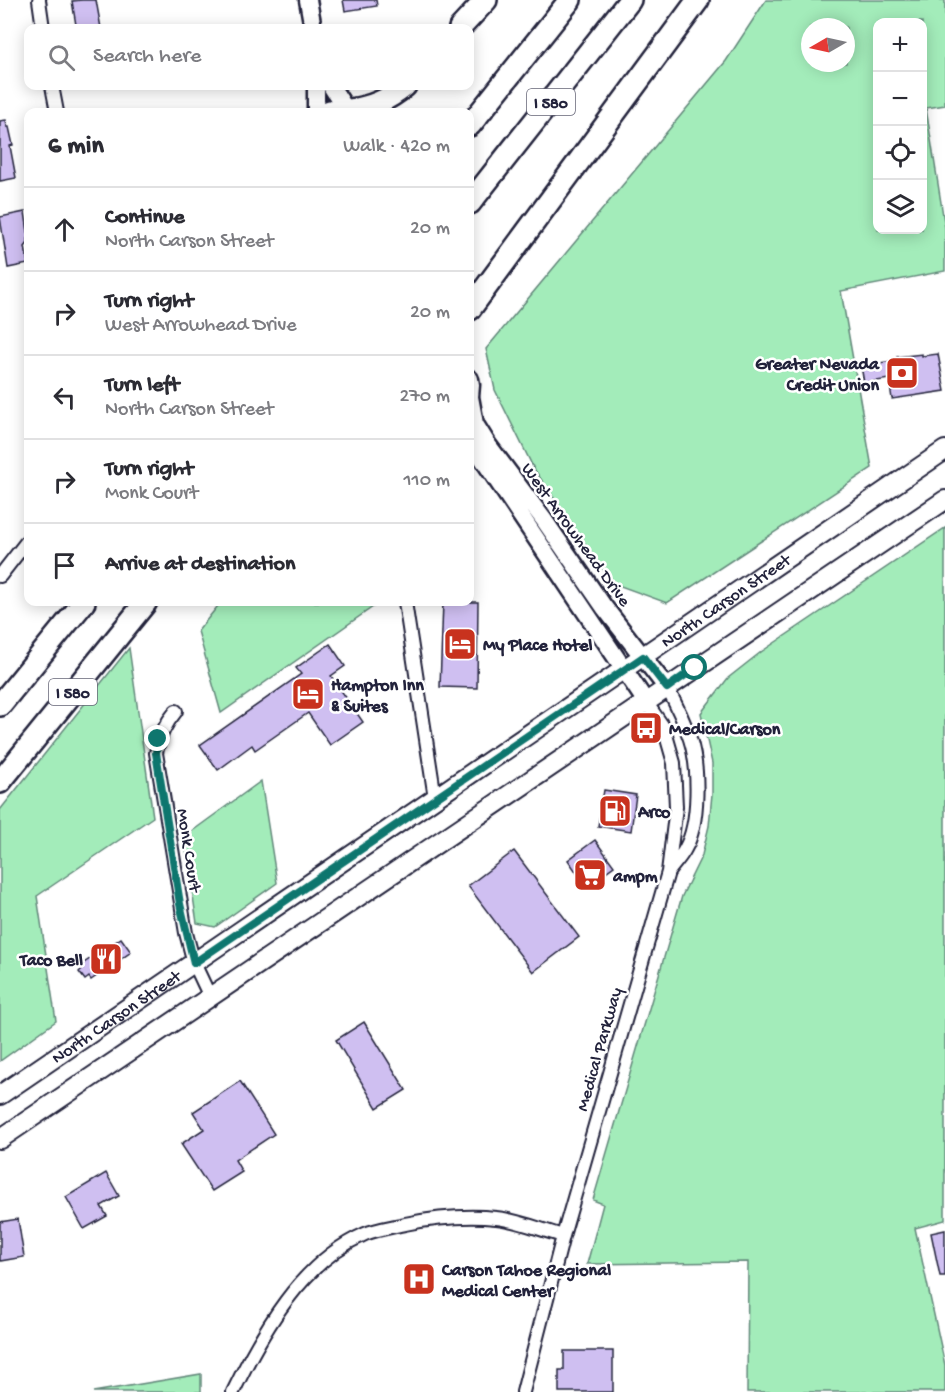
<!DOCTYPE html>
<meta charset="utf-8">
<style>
body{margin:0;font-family:"Gochi Hand",sans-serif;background:#f2f2f3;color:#2b2b33}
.controls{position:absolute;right:18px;top:18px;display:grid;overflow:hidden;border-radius:12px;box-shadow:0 3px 15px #0003}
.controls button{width:54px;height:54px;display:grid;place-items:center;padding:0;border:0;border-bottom:2px solid #e1e1e2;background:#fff;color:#2b2b33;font:30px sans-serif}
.compass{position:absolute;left:801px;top:18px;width:54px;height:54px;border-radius:50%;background:#fff;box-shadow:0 3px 15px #0003;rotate:261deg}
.stop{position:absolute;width:18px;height:18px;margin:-14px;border:4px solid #0f766e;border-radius:50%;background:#fff}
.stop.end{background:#0f766e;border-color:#fff;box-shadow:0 2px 6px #0008}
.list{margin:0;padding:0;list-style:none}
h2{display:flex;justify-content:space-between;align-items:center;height:78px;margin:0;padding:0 24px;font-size:26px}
h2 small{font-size:20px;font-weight:400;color:#7c7c81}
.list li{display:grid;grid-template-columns:39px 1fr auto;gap:18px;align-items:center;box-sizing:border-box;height:84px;padding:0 24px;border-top:2px solid #e1e1e2}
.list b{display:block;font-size:22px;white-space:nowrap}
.list p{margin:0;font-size:20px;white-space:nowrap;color:#7c7c81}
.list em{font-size:20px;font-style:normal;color:#7c7c81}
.icon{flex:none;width:33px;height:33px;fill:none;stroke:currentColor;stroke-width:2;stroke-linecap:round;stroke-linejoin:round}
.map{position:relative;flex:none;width:945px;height:1392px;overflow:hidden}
.search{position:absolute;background:#fff;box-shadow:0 3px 15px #0003;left:24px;top:24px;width:450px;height:66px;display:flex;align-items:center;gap:15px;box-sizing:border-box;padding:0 21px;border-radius:12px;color:#7c7c81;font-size:22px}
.panel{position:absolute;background:#fff;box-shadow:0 3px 15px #0003;left:24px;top:108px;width:450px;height:498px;border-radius:12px}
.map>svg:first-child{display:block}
.green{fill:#a3ecba;stroke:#62877a;stroke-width:1.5;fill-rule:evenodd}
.building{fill:#cfbff1;stroke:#22223b;stroke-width:1.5}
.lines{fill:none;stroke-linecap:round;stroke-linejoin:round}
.street-casing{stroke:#22223b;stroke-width:16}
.secondary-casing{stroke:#22223b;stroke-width:21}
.primary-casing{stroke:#22223b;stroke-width:22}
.highway-casing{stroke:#22223b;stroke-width:26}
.street{stroke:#fff;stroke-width:12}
.secondary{stroke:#fff;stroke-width:16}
.primary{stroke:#fff;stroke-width:18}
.highway{stroke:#fff;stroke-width:21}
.route{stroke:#0f766e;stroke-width:8}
.labels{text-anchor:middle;stroke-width:5;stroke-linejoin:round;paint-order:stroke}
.shield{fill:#fff;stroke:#646476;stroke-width:1.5}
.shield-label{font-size:16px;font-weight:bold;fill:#22223b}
.poi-label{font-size:18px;font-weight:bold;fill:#22223b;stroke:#fff;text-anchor:start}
.street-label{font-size:18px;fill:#22223b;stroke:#fff}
</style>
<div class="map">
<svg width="945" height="1392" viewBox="0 0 945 1392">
<rect width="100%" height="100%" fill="#fff"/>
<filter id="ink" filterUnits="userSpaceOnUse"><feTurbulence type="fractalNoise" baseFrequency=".0167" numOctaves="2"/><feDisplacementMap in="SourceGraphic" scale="12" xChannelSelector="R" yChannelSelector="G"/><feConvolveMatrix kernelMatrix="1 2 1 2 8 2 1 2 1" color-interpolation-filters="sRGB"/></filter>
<g filter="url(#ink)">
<!-- green -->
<path class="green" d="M766 0H945V105L926 108 945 228V271L841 291 872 468 667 603 612 583 534 469 495 390 486 349 726 61ZM878 22H922V230H878ZM810 27H846V63H810Z
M945 528V1220L915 1228 945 1365V1392H747L748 1262 587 1264 603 1204 593 1200 682 896 702 855 709 826 712 794V763L701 713 728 678 761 652Z
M221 602H380L221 713 198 631Z
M129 648 153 817 37 896 56 1021 0 1061V810Z
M261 781 277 883 215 927 197 923 184 837Z
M201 1374V1392H93Z"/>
<!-- building -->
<path class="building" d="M82 0H96L101 28H80L79 25H76L72 1Z
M343 0H376L377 6 345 11Z
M6 120 7 127H9L13 145 10 146 16 178 0 181V121Z
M25 212 28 232V243L25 247 28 264 8 268 0 217Z
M922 354V356L938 354 945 391 892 399 889 379 864 383 861 366 898 360 897 357Z
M443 602H478L477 688 440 687Z
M330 644 345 666 331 676 363 722 330 745 308 713 255 750 252 745 218 770 200 745 301 674 296 668Z
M604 790 636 795 631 831 598 826Z
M595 840 614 866 586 886 568 860Z
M514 851 579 937 533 972 468 886Z
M121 938 131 952 91 980 89 977 85 980 79 972 83 968 81 965Z
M364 1022 406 1090 377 1108 336 1040Z
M240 1081 274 1134 235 1160 242 1172 212 1191 181 1144 204 1129 193 1112Z
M106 1173 119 1196 101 1206 107 1216 84 1229 66 1197Z
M18 1219 24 1257 0 1261V1222Z
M945 1230V1276H940L931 1233Z
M564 1351H613V1392H559V1370H564Z"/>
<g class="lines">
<!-- street casing -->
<g class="street-casing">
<path id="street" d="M39 0 43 28
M52 86 57 112
M0 576 28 540
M405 602 435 798
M667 688C676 704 684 721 690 739 699 767 700 823 685 849 681 857 674 864 669 871
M176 711C165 724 159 736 156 753L186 933 194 963 210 997
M233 1392C262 1332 301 1262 365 1234 377 1229 392 1227 405 1224 435 1218 466 1215 496 1218 518 1220 541 1230 563 1236
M523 1392 563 1236 668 872 676 807 674 763 664 728 646 702"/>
</g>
<!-- secondary casing -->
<g class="secondary-casing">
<path id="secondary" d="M308 0 313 28
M316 86V112
M331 86 345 108
M320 112C333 106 341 105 354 112
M470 379 471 385 470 397
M470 397 475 424 488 445 544 520 604 607 667 688
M470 440 646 702"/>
</g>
<!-- primary casing -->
<g class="primary-casing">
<g id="primary">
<path id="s1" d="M0 1095 945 450"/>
<path d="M0 1139 945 500"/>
</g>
</g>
<!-- highway casing -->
<g class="highway-casing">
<path id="highway" d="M460 28 486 0
M350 110C372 107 388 100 405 86
M470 125 570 0
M470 203 630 0
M470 309 698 0
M0 705 84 602
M0 782 146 602"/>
</g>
<!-- street -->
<use href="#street" class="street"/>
<!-- secondary -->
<use href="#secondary" class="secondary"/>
<!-- primary -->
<use href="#primary" class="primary"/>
<!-- highway -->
<use href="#highway" class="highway"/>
</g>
</g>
<g class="lines" filter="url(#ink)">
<!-- route -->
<path class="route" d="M158 739 156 753 180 904 194 963 643 657 667 688 695 668"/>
</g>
<!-- icons -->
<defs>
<g id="bank-square" transform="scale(1.725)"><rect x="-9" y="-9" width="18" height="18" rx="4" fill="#c8321e" stroke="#fff"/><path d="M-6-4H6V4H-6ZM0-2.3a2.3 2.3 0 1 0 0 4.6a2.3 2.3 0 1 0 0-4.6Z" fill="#fff"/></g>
<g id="hotel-square" transform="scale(1.725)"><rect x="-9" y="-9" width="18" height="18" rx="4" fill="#c8321e" stroke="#fff"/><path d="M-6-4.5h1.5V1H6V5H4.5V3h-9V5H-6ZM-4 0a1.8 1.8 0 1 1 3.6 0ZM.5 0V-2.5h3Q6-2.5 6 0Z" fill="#fff"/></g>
<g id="bus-square" transform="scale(1.725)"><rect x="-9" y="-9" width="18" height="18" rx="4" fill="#c8321e" stroke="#fff"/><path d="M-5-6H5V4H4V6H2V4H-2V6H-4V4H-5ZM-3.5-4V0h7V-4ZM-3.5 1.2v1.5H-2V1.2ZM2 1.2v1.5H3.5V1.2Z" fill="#fff"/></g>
<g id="fuel-square" transform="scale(1.725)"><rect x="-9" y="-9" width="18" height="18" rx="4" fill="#c8321e" stroke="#fff"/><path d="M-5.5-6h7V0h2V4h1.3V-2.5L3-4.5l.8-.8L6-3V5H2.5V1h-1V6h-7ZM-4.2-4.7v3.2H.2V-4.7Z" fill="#fff"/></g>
<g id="supermarket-square" transform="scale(1.725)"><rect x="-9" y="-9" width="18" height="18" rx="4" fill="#c8321e" stroke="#fff"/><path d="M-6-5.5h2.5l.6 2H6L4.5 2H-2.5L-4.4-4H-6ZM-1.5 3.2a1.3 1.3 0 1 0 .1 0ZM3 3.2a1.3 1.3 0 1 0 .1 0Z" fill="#fff"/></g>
<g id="restaurant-square" transform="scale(1.725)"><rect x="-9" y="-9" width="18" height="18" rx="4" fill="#c8321e" stroke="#fff"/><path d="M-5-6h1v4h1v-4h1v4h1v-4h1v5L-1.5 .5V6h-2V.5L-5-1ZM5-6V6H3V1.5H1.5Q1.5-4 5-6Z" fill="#fff"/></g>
<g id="hospital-square" transform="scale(1.725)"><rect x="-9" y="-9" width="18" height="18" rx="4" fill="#c8321e" stroke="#fff"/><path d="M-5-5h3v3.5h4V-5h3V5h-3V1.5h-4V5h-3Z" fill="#fff"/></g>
</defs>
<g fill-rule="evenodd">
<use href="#bank-square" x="902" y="373"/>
<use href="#hotel-square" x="460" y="644"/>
<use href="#hotel-square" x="308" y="694"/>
<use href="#bus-square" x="646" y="728"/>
<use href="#fuel-square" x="615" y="811"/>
<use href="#supermarket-square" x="590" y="875"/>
<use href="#restaurant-square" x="106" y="959"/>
<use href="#hospital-square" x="419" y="1279"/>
</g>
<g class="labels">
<!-- shield labels -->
<g class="shield">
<rect x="527" y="89" width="48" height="26" rx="4.5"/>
<rect x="49" y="679" width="48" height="26" rx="4.5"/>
</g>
<g class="shield-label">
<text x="551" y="108">I 580</text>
<text x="73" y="698">I 580</text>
</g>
<!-- poi labels -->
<g class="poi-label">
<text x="879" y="369" text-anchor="end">Greater Nevada<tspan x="879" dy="21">Credit Union</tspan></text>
<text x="483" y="650">My Place Hotel</text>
<text x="331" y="690">Hampton Inn<tspan x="331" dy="21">&amp; Suites</tspan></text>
<text x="669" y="734">Medical/Carson</text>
<text x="638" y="817">Arco</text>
<text x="613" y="881">ampm</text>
<text x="83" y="965" text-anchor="end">Taco Bell</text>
<text x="442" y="1275">Carson Tahoe Regional<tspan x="442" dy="21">Medical Center</tspan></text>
</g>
<!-- street labels -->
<g class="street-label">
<text transform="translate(577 534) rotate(54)" y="6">West Arrowhead Drive</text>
<text dy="6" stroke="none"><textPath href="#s1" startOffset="878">North Carson Street</textPath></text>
<text transform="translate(190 850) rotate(81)" y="6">Monk Court</text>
<text dy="6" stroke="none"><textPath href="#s1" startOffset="140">North Carson Street</textPath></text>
<text transform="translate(598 1049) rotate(-74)" y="6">Medical Parkway</text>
</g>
</g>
</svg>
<div class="controls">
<button>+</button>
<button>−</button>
<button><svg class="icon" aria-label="locate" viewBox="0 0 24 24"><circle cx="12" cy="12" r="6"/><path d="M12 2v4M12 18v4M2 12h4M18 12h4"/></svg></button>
<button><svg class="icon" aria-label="layers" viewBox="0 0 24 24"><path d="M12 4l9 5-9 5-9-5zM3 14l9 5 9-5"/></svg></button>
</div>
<svg class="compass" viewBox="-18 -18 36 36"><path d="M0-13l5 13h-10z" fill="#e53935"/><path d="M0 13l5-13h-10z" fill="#7c7c81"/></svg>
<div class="stop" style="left:695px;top:668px"></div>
<div class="stop end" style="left:158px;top:739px"></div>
<div class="search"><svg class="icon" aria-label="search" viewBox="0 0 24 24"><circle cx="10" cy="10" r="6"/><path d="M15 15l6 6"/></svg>Search here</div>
<section class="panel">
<h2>6 min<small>Walk · 420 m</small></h2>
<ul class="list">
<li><svg class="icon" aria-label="ahead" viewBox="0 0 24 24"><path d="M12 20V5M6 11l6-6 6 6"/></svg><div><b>Continue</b><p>North Carson Street</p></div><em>20 m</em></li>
<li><svg class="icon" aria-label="right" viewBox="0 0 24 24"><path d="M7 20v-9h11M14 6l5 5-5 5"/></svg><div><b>Turn right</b><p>West Arrowhead Drive</p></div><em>20 m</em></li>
<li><svg class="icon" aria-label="left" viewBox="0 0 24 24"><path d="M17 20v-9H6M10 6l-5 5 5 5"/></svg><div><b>Turn left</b><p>North Carson Street</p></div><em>270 m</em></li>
<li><svg class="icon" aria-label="right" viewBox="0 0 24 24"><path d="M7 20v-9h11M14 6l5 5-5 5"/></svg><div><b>Turn right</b><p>Monk Court</p></div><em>110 m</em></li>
<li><svg class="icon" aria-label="arrive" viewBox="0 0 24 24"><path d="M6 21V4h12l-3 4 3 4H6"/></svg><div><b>Arrive at destination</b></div></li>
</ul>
</section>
</div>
